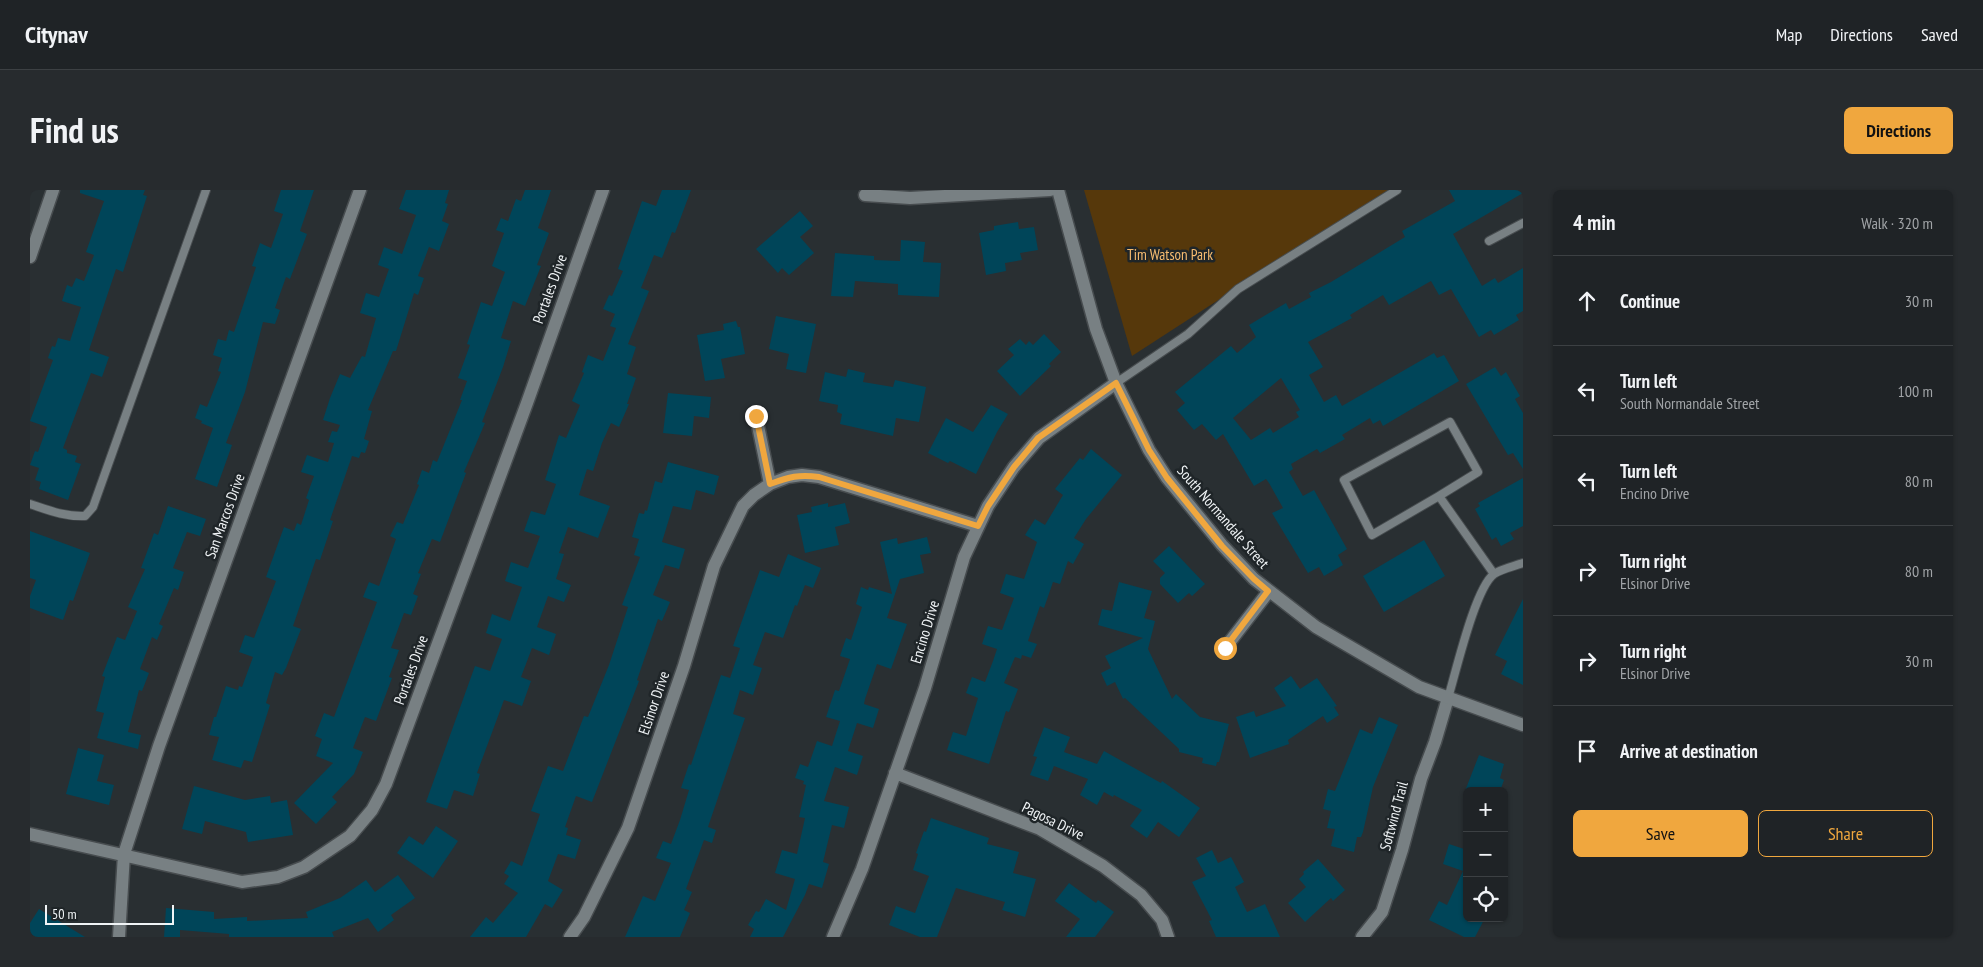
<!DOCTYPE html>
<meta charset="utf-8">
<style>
body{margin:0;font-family:"PT Sans Narrow",sans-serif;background:#272b2e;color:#f1f3f6}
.controls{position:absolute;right:15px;bottom:15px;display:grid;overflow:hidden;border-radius:8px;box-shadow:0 1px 4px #0004}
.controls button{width:45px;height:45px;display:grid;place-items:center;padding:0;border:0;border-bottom:1px solid #3c4043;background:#1f2326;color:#f1f3f6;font:25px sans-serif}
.scale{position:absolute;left:15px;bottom:12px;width:129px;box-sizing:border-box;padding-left:5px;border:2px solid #f0f4f6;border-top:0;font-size:14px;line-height:18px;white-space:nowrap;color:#f0f4f6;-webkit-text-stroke:4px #1f2528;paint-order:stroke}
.stop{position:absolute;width:15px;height:15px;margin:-11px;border:4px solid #f0a73e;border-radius:50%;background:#fff}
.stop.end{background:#f0a73e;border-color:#fff;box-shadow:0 1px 5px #0008}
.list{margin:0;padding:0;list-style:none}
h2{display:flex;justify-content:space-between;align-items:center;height:65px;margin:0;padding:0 20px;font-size:21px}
h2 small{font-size:16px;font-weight:400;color:#a1a4a7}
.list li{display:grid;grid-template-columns:32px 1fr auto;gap:15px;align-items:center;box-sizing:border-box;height:90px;padding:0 20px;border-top:1px solid #3c4043}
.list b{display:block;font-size:19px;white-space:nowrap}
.list p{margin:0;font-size:16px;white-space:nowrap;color:#a1a4a7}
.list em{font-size:16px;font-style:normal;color:#a1a4a7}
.actions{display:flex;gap:10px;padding:15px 20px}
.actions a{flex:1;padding:11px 0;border:1px solid #f0a73e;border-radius:8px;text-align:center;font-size:18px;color:#f0a73e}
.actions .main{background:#f0a73e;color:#111}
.icon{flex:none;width:28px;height:28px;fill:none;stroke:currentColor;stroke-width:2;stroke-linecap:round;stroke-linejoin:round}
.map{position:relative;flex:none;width:1493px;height:747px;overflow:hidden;border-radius:8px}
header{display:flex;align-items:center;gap:30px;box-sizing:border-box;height:70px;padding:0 25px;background:#1f2326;border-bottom:1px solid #3c4043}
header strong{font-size:24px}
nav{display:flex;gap:28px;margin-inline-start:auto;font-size:18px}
.intro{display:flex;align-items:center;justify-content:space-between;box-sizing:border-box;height:120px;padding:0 30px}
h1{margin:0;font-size:35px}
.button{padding:12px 22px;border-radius:8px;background:#f0a73e;color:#111;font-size:18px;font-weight:700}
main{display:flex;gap:30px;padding:0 30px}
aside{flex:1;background:#1f2326;border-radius:8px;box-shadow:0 1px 4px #0004}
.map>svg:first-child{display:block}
.green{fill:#56380b}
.building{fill:#004559;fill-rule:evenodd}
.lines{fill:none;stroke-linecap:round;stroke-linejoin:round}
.lane-casing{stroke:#474c4f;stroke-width:10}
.street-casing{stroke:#474c4f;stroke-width:15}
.secondary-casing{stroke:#474c4f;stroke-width:15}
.lane{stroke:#788083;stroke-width:8}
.street{stroke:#788083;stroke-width:12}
.secondary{stroke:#788083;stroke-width:12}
.route{stroke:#f0a73e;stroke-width:6}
.labels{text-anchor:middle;stroke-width:5;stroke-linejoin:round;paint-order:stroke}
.park-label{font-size:15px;fill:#f7bc70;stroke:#1f2528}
.street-label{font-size:15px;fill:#f0f4f6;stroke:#1f2528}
</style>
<header>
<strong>Citynav</strong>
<nav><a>Map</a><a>Directions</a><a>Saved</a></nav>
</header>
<div class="intro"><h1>Find us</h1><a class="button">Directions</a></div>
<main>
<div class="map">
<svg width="1493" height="747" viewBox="0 0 1493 747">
<rect width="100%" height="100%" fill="#292f32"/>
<!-- green -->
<path class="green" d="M1054 0H1358L1102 166Z"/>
<!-- building -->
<path class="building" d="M50 0H115L113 5 117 6 93 82 86 79 59 160 79 167 72 187 61 183 33 258 37 260V263L47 266 45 272 51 274 38 310 9 299 11 292 5 290 9 278 0 275 5 261 8 262 17 237 0 231 23 170 18 168 22 156 25 157 28 148 40 151 51 117 32 111 37 95 42 97 46 88 54 91 64 65 56 62 74 11 50 3Z
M251 0H284L270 41 277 44 260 89 256 87 245 118 250 120 245 134 233 132 215 202 196 253 202 255 187 297 165 289 183 238 171 233 172 231 165 228 170 214 177 217 191 182 188 181 192 168 183 165 188 149 196 151 199 140 204 142 226 77 222 76 230 53 241 58 253 24 244 21Z
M376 0H419L415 13 418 14 412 31 419 34 409 61 399 57 388 86 394 88 388 105 384 103 366 161H363L338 220 342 221 334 249 339 251 335 263 331 262 329 268 322 266 300 330 303 331 290 370 286 369 263 436 271 439 256 478 252 485 245 482 236 513 240 515 222 572 214 570 211 578 182 570 189 547 179 545 184 527H186L196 496 208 500 209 496 212 497 223 467 209 462 215 445 224 448 246 391 236 387 254 337 264 341 267 333 271 335 279 310 276 308 284 286 271 282 277 265 298 272 304 253 298 252 302 241 307 242 310 235 293 230 300 208 310 184 320 188 332 166 335 167 346 128 330 123 336 103 349 107 359 79 348 75 354 57 372 64 386 25 369 19Z
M495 0H521L508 38 519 43 507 75 511 76 495 116 483 111 471 148 481 151 473 177 452 232 455 233 434 282 436 283 410 352 402 349 388 383 391 384 383 404 388 406 381 425 374 423 361 458 369 460 359 487 362 488 346 531 335 527 323 558 333 562 324 584 302 607 307 612 286 634 264 613 303 573 286 566 292 549 285 546 294 523 304 527 347 412 333 407 339 392 349 396 366 349 360 346 367 332 373 334 389 295 387 294 392 280 399 283 403 270 407 272 432 210H430L437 191 428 188 440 155 437 154 451 112 462 116 475 82 462 76 474 43 466 40 471 28 478 31 486 9 491 11Z
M632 0H661L645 43 642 42 632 68 624 65 611 98 619 101 598 154 606 157 597 184 606 188 597 214H599L589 237 581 233 572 253 563 281 557 279 549 305 580 316 568 348 538 337 529 363 534 364 526 389 541 395 534 412 518 406 507 437 526 444 519 465 502 458 491 487 501 491 492 516 474 510 447 583 450 584 443 606 424 600 417 619 396 612 445 476 460 481 472 449 456 443 462 424 480 431 492 397 475 391 481 372 498 378 510 346 494 341 501 321 515 325 526 294 515 290 529 245 536 248 550 215 542 211 554 183 552 182 558 165 573 171 586 138 580 136 585 124 573 119 579 105 582 106 593 81 588 79 612 11 626 16Z
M1419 0H1493V3L1423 44 1452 96 1465 88 1468 93 1493 78V121L1486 125 1489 130 1464 145 1461 140 1449 147 1421 99 1409 105 1401 91 1359 115 1353 105 1320 125 1322 128 1278 152 1293 177 1279 185 1294 212 1306 205 1312 216 1404 163 1407 168 1414 165 1429 191 1353 236 1350 230 1343 234 1340 228 1312 245 1315 249 1290 263 1287 259 1261 274 1263 279 1259 282 1273 306 1284 300 1317 359 1308 365 1313 375 1294 386 1289 377 1278 383 1242 323 1253 318 1239 293 1236 289 1224 296 1193 244 1186 250 1172 234 1164 240 1147 220 1155 213 1145 202 1201 156 1207 163 1226 147 1219 135 1256 113 1259 119 1281 107 1279 103 1301 92 1375 47 1372 41 1425 11ZM1251 188 1270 220 1266 222 1269 227 1243 243 1240 238 1221 250 1203 228Z
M770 21 783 36 770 47 784 63 759 85 752 78 748 83 726 59Z
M988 32 989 39 1004 37 1008 60 990 63 992 70 975 73 976 81 956 85 949 43 964 40V36Z
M871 50 895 52 893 72 911 73 909 107 868 105V94L825 91 823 107 801 106 805 63 844 66V70L870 71Z
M746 126 786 134 776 183 756 179 759 164 739 159Z
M706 131 708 137H710L715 164 691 169 695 188 675 191 667 145 694 140 693 134Z
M1014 144 1031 162 1019 174 1021 176 990 206 967 181 984 165 978 159 990 149 996 155 999 151 1003 155Z
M1465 177 1471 186 1476 182 1490 206 1485 209 1493 223V279L1483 263 1478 265 1436 194Z
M818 179 835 183 833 192 863 197 865 190 896 197 889 232 866 228 863 246 810 234 812 224 807 222 808 215 789 211 795 182 816 187Z
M638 203 681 207 679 228 664 226 662 246 633 243Z
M961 215 978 224 967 242 946 284 920 271 918 273 898 263 916 228 943 242Z
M1061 259 1092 285 1056 329 1044 348 1054 354 1043 374 1038 371 1030 394 1023 392 1014 418 1010 416 998 451 1007 454 1001 468 992 465 991 469 985 467 974 493 988 499 979 522 976 521 959 574 917 560 923 542 936 546 948 508 936 503 942 487 955 492 963 471 967 459 952 454 958 436 972 440 984 408 970 403 976 384 994 389 1007 352 995 345 1005 329 1015 335 1033 305 1025 299 1050 268 1053 270Z
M638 272 689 286 684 305 666 300 661 320 643 316 632 352 655 359 649 379 635 375 623 405 640 412 632 431 628 429 607 490 609 491 562 612 546 606 535 637 538 638 536 645 551 650 545 669 528 664 518 691 533 700 522 718 515 714 496 747H440L456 727 463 733 488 703 474 694 479 686 474 683 481 671 492 676 510 624 501 621 518 576 533 581 554 526 558 527 579 475 598 417 592 415 610 367 604 365 609 349 602 347 609 323 614 324 615 320 617 321 625 291 632 293Z
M1493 288V336L1480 343 1484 349 1471 356 1466 347 1462 350 1445 319 1450 316 1448 313Z
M798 313V317L815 313 820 333 805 337 809 355 775 363 767 325 782 322 781 317Z
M138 316 176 329 170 346 157 342 143 378 154 382 148 400 144 398 129 434 133 436 127 450 122 447 110 479 119 483 112 501 109 500 98 542 111 545 108 559 67 548 74 523 66 521 75 487 72 486 87 447 95 450 107 421 98 417 115 379 111 378 124 343 128 345Z
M0 341 60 363 43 411 40 410 33 430 0 418V406L6 390 0 388Z
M897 347 901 363 890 365 894 383 870 389 857 428 877 434 861 479 847 474 835 509 834 514 849 519 843 538 827 533 818 561 833 566 827 585 805 577 794 611 819 617 814 638 802 635 793 672 799 674 792 698 779 694 775 705 753 747H720L724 739 718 735 726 721 729 722 736 709 756 720 765 689 745 683 752 660 767 664 775 628 769 627 776 595 773 594 774 591 765 588 770 574 778 577 787 551 802 556 810 531 796 527 805 500 809 501 820 469 810 466 816 448 821 450 832 417 826 414 831 397 838 400 839 397 862 404 850 352 867 348 868 354Z
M1394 350 1415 386 1354 422 1333 386Z
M1139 356 1175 394 1162 406 1159 403 1148 413 1130 394V388L1135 383 1123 371Z
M758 364 791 378 783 398 775 395 767 416 765 415 753 448 735 442 723 475 732 478 723 505 710 500 703 524 715 528 678 637 686 640 682 653 674 650 656 699 662 702 654 720 660 723 650 747H595L613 706 625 711 641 673 626 668 633 651 641 654 650 630 659 600 651 598 659 574 661 575 691 485 700 488 710 458 703 456 730 380 749 387Z
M1089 392 1122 401 1114 428 1125 431 1118 459 1142 509 1146 504 1170 527 1199 534 1189 572H1187L1186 576 1172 573 1173 568 1149 562V559L1095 508 1093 509 1085 492 1077 496 1071 483 1081 478 1075 466 1113 448 1068 435 1072 419 1082 421Z
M1493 409V495L1471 484 1477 471 1465 465Z
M1261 486 1270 499 1287 488 1307 516 1304 517 1309 525 1297 533 1293 526 1258 550 1259 554 1220 568 1206 527 1224 521 1226 527 1256 516 1244 498Z
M1349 527 1368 535 1343 597 1333 642 1331 647H1327L1324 662 1301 656 1305 639 1297 638 1301 621 1293 619 1298 599 1305 601 1330 539 1342 544Z
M1014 537 1040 547 1034 562 1067 574 1074 561 1131 593 1132 591 1170 618 1149 647 1128 632 1117 648 1100 636 1112 620 1084 605 1083 607 1074 602 1067 615 1050 605 1058 589 1024 576 1018 591 1000 585 1007 567 1003 566Z
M48 558 74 565 67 591 84 595 79 615 36 604Z
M1449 565 1474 574 1470 588 1474 590 1470 601H1435Z
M164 596 215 610 240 606 241 613 257 610 263 645 218 652 216 642 175 631 172 644 152 639Z
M901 628 959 648 957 654 989 662 983 683 1006 689 995 727 972 720 975 712 926 698 907 747H890L859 735 866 716 885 723 899 686 883 680 888 664 886 663 894 641 896 642Z
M406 636 428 651 403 688 367 663 379 646 393 655Z
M1419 654 1437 660V728H1455L1445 747H1434L1399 730 1409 711 1417 715 1433 681 1413 674Z
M1182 660 1188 673 1201 667 1214 692 1205 697 1217 722 1235 714 1250 747H1186L1179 731 1182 730 1162 692 1176 686 1166 668Z
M1288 669 1315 700 1303 711 1301 708 1275 732 1258 713 1276 697 1269 689 1274 684 1273 682Z
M368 685 385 708 361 725 364 730 348 742 338 728 302 742 304 747H199V744L150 740V747H134L136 718 184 722V729L217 727V731L278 728 276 722 310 708 336 690 345 702Z
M1039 693 1066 713 1068 710 1084 722 1065 747H1036L1050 729 1025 711Z
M9 719 55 747H0V733Z"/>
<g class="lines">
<!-- lane casing -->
<g class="lane-casing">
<path id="lane" d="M1459 51 1493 33
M1086 193 1158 144 1208 99 1367 0
M1409 306 1448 282 1420 232 1314 290 1342 345 1409 306 1464 384
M0 314C18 320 35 327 55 326L63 317 176 0
M1418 508C1426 482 1445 398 1464 384 1471 379 1485 376 1493 373"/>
</g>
<!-- street casing -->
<g class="street-casing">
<path id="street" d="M835 5 880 8 1020 0
M726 226 740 294
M1195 458 1239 401
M865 583 1010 639 1073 676 1111 705 1132 730 1138 747
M0 644 212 692 248 687 274 677 320 646 342 620 356 594 497 213 573 0
M89 747 94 664 129 556 330 0
M540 747 554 727 598 638 654 476 684 376 713 316 724 305 740 294 758 287 772 285 789 287 948 336
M803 747 832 679 895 498 934 367 958 316 984 277 1009 248 1086 193
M1332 747 1352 722 1372 660 1391 589 1405 552 1418 508"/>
</g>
<!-- secondary casing -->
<g class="secondary-casing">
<path id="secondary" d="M1028 0 1066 139 1086 193 1119 260 1137 288 1192 355 1224 389 1286 437 1389 497 1493 535
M0 67 23 0"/>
</g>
<!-- lane -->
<use href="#lane" class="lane"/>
<!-- street -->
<use href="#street" class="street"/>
<!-- secondary -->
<use href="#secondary" class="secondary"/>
</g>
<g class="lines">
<!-- route -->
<path class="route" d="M726 226 740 294C759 287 769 284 789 287L948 336 958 316 984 277 1008 248 1086 193 1119 260 1137 288 1192 356 1224 389 1238 401 1195 458"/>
</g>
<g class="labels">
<!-- park labels -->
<g class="park-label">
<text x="1140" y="70">Tim Watson Park</text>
</g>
<!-- street labels -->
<g class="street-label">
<text transform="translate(520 99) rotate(-70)" y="5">Portales Drive</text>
<text transform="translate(195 326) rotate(-70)" y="5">San Marcos Drive</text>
<text transform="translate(1193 327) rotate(49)" y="5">South Normandale Street</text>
<text transform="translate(895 442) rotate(-73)" y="5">Encino Drive</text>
<text transform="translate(381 480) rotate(-70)" y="5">Portales Drive</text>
<text transform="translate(624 513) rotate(-71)" y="5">Elsinor Drive</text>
<text transform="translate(1364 626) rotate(-75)" y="5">Softwind Trail</text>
<text transform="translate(1023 631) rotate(26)" y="5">Pagosa Drive</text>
</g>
</g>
</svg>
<div class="controls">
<button>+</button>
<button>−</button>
<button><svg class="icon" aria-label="locate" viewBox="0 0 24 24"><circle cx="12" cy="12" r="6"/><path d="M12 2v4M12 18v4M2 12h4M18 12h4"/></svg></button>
</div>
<div class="scale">50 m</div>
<div class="stop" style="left:1195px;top:458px"></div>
<div class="stop end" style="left:726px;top:226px"></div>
</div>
<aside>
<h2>4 min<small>Walk · 320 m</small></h2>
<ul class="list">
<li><svg class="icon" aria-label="ahead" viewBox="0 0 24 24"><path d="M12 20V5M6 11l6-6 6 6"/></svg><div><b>Continue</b></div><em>30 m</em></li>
<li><svg class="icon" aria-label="left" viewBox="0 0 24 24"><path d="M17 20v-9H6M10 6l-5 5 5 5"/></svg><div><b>Turn left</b><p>South Normandale Street</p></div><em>100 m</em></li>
<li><svg class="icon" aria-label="left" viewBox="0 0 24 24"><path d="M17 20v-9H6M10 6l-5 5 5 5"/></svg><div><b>Turn left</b><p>Encino Drive</p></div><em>80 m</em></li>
<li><svg class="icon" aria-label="right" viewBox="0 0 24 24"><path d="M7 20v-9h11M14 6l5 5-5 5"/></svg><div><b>Turn right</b><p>Elsinor Drive</p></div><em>80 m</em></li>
<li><svg class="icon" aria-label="right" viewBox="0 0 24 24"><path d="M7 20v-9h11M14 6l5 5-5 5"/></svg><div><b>Turn right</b><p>Elsinor Drive</p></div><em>30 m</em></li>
<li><svg class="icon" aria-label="arrive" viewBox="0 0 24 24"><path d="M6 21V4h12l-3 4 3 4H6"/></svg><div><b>Arrive at destination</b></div></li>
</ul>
<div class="actions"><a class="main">Save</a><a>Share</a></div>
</aside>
</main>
